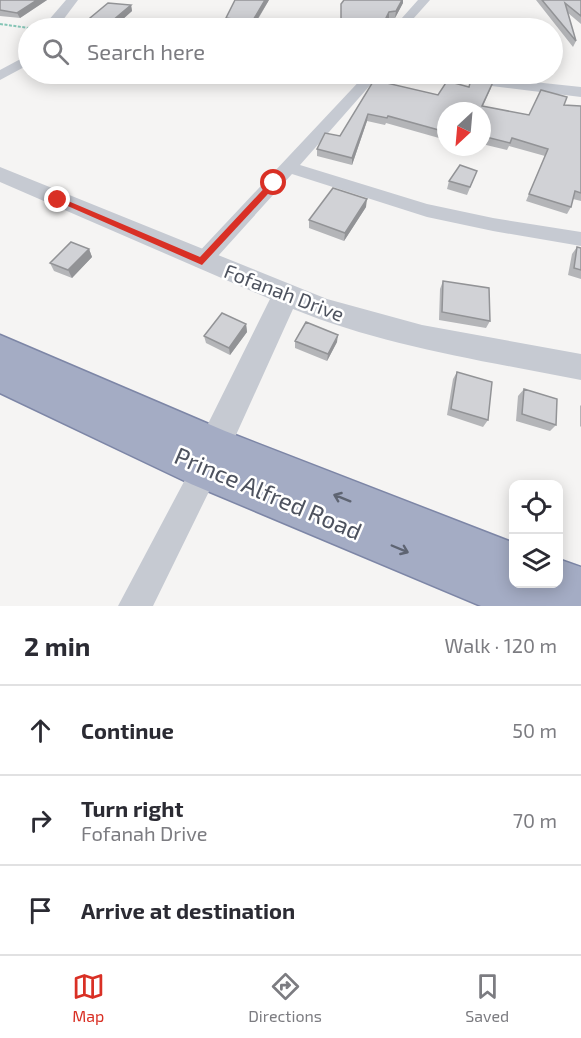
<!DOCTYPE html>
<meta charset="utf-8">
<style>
body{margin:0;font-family:"Exo 2",sans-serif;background:#f7f7f7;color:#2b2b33}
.controls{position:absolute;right:18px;bottom:18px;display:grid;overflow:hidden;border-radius:12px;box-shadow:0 3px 15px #0003}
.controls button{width:54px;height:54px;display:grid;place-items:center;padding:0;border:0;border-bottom:2px solid #e1e1e2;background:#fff;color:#2b2b33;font:30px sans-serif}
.compass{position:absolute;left:437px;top:102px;width:54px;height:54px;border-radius:50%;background:#fff;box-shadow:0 3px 15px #0003;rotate:206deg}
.stop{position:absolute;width:18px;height:18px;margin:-14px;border:4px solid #d93025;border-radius:50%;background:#fff}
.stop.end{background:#d93025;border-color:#fff;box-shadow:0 2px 6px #0008}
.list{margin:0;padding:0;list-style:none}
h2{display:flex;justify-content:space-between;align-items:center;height:78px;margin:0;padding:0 24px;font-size:26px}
h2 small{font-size:20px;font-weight:400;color:#7c7c81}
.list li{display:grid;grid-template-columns:39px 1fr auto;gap:18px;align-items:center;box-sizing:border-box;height:90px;padding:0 24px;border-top:2px solid #e1e1e2}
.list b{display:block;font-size:22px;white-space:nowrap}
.list p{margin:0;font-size:20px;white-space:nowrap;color:#7c7c81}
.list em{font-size:20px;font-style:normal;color:#7c7c81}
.icon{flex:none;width:33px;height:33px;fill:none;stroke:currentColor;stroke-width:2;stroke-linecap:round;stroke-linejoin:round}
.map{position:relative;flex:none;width:581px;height:606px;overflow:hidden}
.search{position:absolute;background:#fff;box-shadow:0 3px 15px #0003;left:18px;right:18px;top:18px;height:66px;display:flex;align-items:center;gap:15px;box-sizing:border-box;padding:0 21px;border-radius:33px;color:#7c7c81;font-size:22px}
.sheet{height:348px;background:#fff}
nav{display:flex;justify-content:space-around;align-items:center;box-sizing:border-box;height:84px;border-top:2px solid #e1e1e2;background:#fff;font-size:16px;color:#7c7c81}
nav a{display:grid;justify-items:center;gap:3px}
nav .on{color:#d93025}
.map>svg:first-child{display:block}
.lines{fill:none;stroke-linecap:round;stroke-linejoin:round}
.trunk-casing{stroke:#7d86a6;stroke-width:3}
.path{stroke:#85c5b6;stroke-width:2;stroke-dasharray:3 1.5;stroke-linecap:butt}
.minor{fill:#c6cad2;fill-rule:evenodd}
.tertiary{fill:#c6cad2;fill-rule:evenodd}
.trunk{fill:#a4acc4;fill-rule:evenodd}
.wall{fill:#b4b5b8}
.shaded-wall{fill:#929396}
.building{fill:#d1d2d6;stroke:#929396;stroke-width:1.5}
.oneway{stroke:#5e6472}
.route{fill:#d93025}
.labels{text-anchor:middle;stroke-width:5;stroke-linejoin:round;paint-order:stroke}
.street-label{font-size:20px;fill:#4d525e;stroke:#fff}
.near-street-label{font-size:24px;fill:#4d525e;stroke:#fff}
</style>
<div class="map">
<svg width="581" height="606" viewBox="0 0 581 606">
<rect width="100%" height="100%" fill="#f5f4f3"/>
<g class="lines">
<!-- trunk casing -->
<g class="trunk-casing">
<path id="trunk" d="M0 335 225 431 514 543V584H558V559L581 567V606H481L191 484 0 393Z"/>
</g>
<!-- path -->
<path class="path" d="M0 24 29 28"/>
<!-- minor -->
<path class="minor" d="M66 0H78L57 28H45L47 22Z
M418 0H430L405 28H393Z
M28 55V65L0 80V70Z
M366 74H380L300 165 427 204 493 218 581 232V246L493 231 427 217 292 174 209 266 202 269 195 266 191 261 195 256Z
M418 74H458L581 87V97L425 78Z
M206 455 216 459 220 469 153 606H118L196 459Z"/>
<!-- tertiary -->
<path class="tertiary" d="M0 167 327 299 422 325 581 354V380C484 361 384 346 293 309L226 457 214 462 202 457 197 446 270 299 0 182Z"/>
<!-- trunk -->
<use href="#trunk" class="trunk"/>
</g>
<!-- wall -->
<path class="wall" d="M0 0H47L20 18 0 16Z
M269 0 253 28H246L227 25 226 18Z
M536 0H581V24L568 13 576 41 573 47Z
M403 3 395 18H389L384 28H351L341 27V4Z
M131 5 132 11 113 28H85L84 23Z
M206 74H231L225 83 207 80Z
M475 74H498L497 76Z
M471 79 491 88 483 106 529 115 564 105 581 156V201L573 199 571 207 567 214 526 201 545 156 509 146 507 150 482 144V111H446V140L386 123 385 125 367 121 352 165 317 156V149L340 136 374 80 438 95 469 87Z
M477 171 467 195 447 189 449 181Z
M366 207 344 241 309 228V220Z
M577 247 581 248V279L568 275 572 254Z
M89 249 92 257 72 278 54 271 50 263Z
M443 281 490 321 486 328 439 320 440 289Z
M246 324 247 332 230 355 206 343 204 336Z
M295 341 337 342 327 361 295 348Z
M457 372 488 420 483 427 447 415 453 379Z
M524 389 556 425 550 431 516 421 518 396Z
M581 405V427L580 426V406Z"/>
<!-- shaded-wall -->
<path class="shaded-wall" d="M37 0H47L20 18 17 13Z
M265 0H269L252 28V22Z
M402 0H403V3L395 18 396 11Z
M131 5 132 11 113 28H107L106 26Z
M389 12V18L384 28H381Z
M226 74H231L225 83 224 76Z
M368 114 367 121 352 165V158Z
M367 199 366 207 344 241 345 233Z
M89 249 92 257 72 278 68 270Z
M246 324 247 332 230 355 229 348Z
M338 335 337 342 327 361 328 354Z"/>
<!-- building -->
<path class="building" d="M0 0H37L17 13 0 10Z
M235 0H265L252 22 226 18Z
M344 0H402L396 11 389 12 381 28H357L359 23 341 21V4Z
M542 0H581V16L565 3 576 41Z
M108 3 131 5 106 26 84 23Z
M205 23 234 26 232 28H201Z
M206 74H226L224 76Z
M471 79 493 82 482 106 529 115 541 90 567 97 564 105 581 106V193L575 191 571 207 529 194 548 149 512 138 510 143 482 136V111H446V132L388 116 387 118 368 114 352 158 317 149 325 133 340 136 374 80 438 95 447 81 469 87Z
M460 165 477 171 470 187 449 181Z
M333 188 367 199 345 233 309 220Z
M71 242 89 249 68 270 50 263Z
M577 247 581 248V270L574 268Z
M443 281 489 288 490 321 442 312Z
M222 313 246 324 229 348 204 336Z
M306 322 338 335 328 354 295 341Z
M457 372 492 382 488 420 451 409Z
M524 389 557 399 556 425 522 414Z"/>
<!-- one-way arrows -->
<defs><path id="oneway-shaft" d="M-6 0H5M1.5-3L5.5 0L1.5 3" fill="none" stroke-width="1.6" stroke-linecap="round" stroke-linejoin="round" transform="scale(1.5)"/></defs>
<g class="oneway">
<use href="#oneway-shaft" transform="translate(342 498) rotate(-158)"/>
<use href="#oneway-shaft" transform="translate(400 549) rotate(23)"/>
</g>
<!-- route -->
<path class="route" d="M271 181 278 183 202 265 54 200 61 198 200 257Z"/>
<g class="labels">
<!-- street labels -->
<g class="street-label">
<text transform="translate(284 293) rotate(21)" y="7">Fofanah Drive</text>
</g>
<!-- near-street labels -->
<g class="near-street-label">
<text transform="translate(268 494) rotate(23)" y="8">Prince Alfred Road</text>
</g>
</g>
</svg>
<div class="controls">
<button><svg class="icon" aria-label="locate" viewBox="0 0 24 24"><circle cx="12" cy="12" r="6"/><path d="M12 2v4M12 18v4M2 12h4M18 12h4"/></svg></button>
<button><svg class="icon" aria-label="layers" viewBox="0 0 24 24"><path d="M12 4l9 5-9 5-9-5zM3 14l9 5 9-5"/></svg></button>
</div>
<svg class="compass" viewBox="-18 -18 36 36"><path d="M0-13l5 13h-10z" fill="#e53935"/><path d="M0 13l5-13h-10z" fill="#7c7c81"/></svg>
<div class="stop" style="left:274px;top:183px"></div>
<div class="stop end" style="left:58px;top:200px"></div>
<div class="search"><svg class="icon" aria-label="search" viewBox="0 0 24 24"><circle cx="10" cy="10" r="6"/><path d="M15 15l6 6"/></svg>Search here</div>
</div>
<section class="sheet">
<h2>2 min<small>Walk · 120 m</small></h2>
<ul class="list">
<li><svg class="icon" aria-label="ahead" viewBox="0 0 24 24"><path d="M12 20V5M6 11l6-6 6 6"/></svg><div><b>Continue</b></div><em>50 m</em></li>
<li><svg class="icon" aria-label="right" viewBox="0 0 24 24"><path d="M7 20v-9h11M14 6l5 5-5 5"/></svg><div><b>Turn right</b><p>Fofanah Drive</p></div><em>70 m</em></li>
<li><svg class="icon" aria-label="arrive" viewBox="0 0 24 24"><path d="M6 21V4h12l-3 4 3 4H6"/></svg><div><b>Arrive at destination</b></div></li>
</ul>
</section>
<nav>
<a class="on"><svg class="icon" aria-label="map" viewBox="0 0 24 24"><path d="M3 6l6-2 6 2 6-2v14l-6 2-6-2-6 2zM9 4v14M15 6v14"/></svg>Map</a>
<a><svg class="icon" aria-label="directions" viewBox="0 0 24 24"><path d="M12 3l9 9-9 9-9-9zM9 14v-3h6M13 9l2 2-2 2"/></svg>Directions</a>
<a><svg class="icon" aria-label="saved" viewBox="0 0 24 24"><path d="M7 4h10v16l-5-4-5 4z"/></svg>Saved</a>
</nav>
